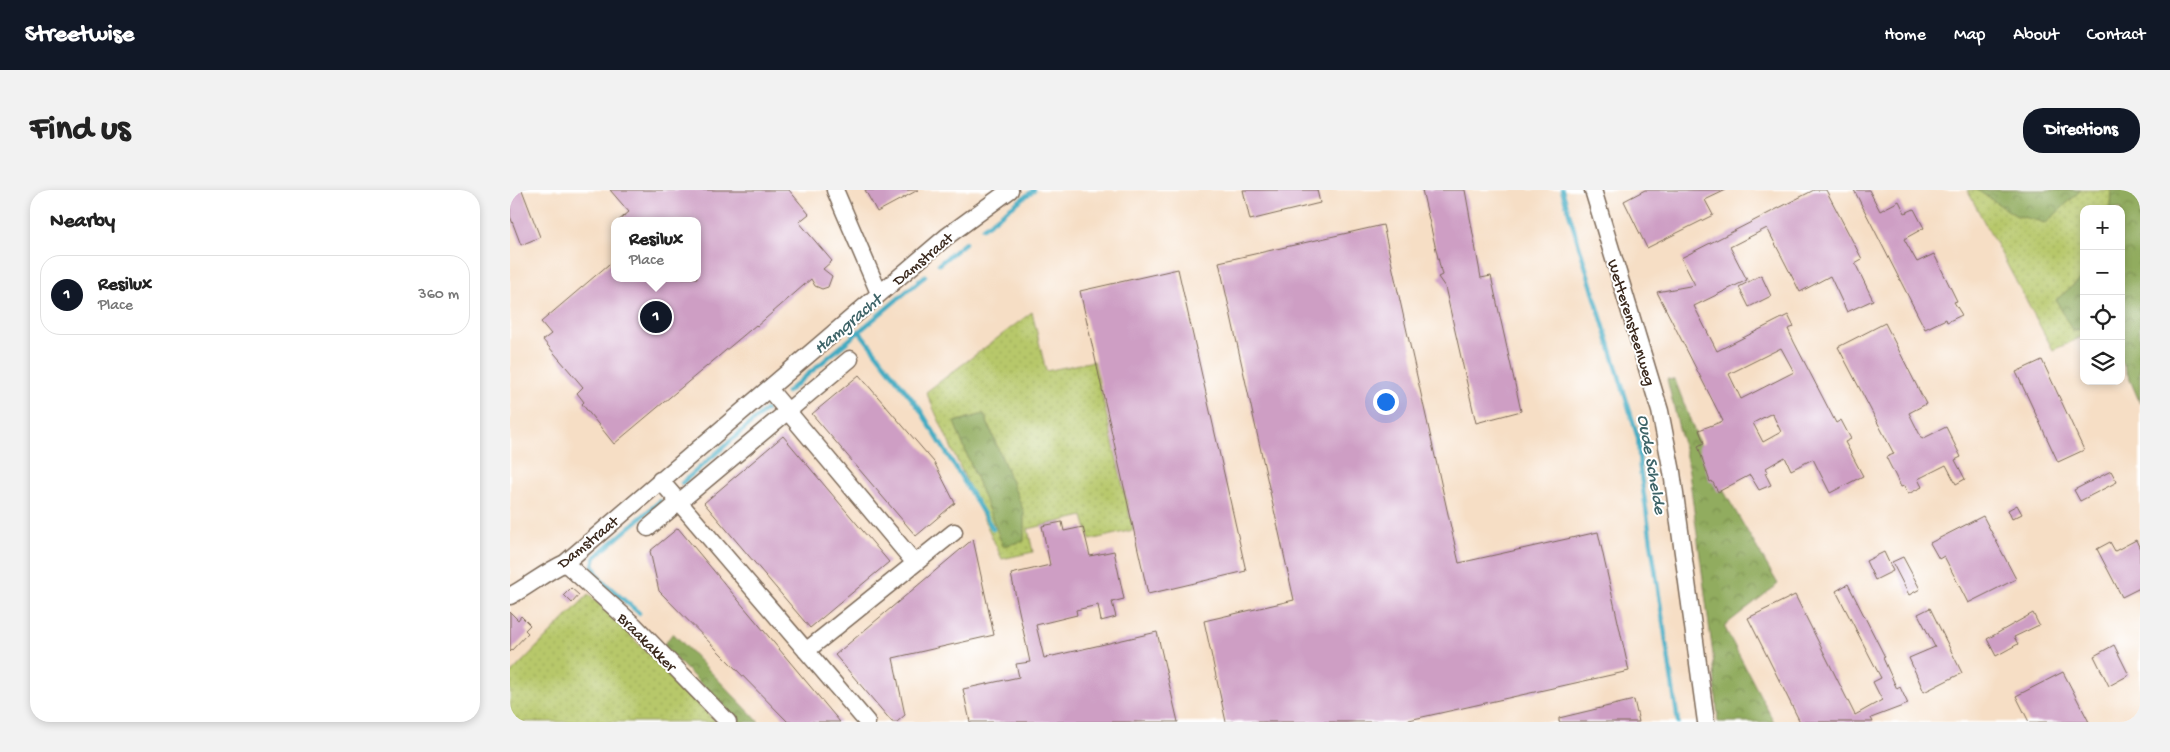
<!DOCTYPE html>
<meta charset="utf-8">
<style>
body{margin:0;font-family:"Gochi Hand",sans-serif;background:#f2f2f2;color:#222}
.controls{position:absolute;right:15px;top:15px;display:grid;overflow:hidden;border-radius:10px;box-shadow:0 2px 8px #0003}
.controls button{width:45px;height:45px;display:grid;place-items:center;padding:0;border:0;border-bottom:1px solid #e0e0e0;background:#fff;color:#222;font:25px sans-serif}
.you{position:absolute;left:875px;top:211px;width:18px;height:18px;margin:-12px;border:4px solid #fff;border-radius:50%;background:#1a73e8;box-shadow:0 0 0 8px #1a73e833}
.badge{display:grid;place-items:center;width:32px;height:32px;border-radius:50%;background:#111827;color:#fff;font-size:16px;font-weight:700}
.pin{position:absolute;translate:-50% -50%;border:2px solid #fff;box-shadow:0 1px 5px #0006}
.popup{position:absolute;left:101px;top:27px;width:90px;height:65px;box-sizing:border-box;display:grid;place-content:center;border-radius:10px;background:#fff;filter:drop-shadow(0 1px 4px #0005);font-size:16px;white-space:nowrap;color:#767676}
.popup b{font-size:19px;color:#222}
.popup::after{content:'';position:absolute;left:50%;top:100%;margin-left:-10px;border:10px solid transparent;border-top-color:#fff}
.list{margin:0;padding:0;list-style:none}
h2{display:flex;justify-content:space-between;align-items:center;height:65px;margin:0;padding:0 20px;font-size:21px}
h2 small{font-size:16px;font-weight:400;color:#767676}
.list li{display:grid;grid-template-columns:32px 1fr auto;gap:15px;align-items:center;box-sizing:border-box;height:80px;margin:0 10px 10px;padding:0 10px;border:1px solid #e0e0e0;border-radius:20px}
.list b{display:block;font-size:19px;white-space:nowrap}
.list p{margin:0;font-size:16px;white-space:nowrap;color:#767676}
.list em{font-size:16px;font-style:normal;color:#767676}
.icon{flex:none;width:28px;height:28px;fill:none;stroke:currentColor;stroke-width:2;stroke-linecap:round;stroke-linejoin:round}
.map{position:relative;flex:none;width:1630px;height:532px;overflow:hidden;border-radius:20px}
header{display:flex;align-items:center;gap:30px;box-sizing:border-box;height:70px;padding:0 25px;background:#111827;color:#fff}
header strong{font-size:24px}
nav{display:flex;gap:28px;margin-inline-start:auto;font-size:18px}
.intro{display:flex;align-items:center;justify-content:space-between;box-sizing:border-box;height:120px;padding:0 30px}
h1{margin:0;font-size:35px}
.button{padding:12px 22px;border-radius:20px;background:#111827;color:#fff;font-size:18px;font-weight:700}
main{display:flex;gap:30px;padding:0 30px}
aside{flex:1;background:#fff;border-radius:20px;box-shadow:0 2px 8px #0003}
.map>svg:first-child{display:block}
.green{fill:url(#green-dots);stroke:#797944}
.forest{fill:url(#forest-crowns);stroke:#666b3e}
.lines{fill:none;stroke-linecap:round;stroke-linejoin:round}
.stream{stroke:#42abc2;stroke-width:4.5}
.building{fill:#ce9ec4;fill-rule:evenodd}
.minor-casing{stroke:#7c6958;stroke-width:19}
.minor{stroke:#fff;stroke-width:16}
.labels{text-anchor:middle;stroke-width:4;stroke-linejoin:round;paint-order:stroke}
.street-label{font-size:16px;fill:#3b2a1e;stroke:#fff}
.water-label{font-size:18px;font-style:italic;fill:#3e6468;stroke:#fff}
</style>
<header>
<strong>Streetwise</strong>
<nav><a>Home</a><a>Map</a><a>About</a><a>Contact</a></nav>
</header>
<div class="intro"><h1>Find us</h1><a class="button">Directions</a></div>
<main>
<aside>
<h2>Nearby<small></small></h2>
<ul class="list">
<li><span class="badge">1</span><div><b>Resilux</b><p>Place</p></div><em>360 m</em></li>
</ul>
</aside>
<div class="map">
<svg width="1630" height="532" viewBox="0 0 1630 532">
<defs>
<pattern id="green-dots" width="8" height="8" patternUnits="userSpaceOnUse" patternTransform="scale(1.25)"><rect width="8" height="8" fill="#b7c86a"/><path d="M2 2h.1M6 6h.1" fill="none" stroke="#9eac5b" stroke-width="1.8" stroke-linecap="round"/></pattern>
<pattern id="forest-crowns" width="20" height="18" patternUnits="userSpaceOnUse" patternTransform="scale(1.25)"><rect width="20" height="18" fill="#91ac5e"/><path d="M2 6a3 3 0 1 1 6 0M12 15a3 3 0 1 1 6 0" fill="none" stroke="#788c4d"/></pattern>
</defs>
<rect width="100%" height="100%" fill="#fff"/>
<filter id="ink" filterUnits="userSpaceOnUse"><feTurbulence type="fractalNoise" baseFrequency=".02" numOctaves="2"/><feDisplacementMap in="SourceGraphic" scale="10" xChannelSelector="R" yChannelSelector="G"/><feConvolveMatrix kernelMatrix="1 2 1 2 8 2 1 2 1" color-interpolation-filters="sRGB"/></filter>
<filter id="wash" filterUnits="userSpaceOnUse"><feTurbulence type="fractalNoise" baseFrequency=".0096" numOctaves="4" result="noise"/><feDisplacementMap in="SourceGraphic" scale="20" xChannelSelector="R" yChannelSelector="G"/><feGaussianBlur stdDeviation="1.12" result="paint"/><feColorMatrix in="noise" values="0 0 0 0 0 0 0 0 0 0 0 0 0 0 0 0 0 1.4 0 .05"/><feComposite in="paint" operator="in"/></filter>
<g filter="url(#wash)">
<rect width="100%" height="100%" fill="#f6dec5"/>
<!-- green -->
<path class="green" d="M1457 0H1601L1600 19H1574V86L1572 87 1562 140 1574 139V146L1543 160Z
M522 122 536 181 584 171 623 340 580 350 573 326 518 339 523 362 492 369 416 202Z
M79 404 206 532H0V484Z"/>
<!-- forest -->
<path class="forest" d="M1467 0H1571L1536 33 1505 25Z
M1601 0H1630V213L1611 169V19H1600Z
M1574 86V139L1562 140 1546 110Z
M1157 189 1165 190 1195 269 1268 394 1214 436 1264 532H1208L1203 465 1178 275Z
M474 224 514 322V351L493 356 444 232Z
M163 443 249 532H229L153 456Z"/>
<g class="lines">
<!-- stream -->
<path class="stream" d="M1052 0 1128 248 1130 279 1168 532
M473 38 524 0
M429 74 455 53
M349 141 409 218 483 339
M277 202 415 86
M172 293 256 220
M129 423 90 389 83 375 85 367 150 311"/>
</g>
<g id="blocks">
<!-- building -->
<path class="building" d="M0 0H12L30 47 11 55 0 26Z
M100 0H279L299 24 289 32 322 71 313 79 322 86 318 97 312 99 305 96 301 89 247 136 246 135 104 254 72 214 74 212 67 203 73 197 33 150 41 144 31 132 105 69V88H187V31H108L119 22Z
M355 0H408L367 22Z
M733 0H807L810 13 740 30Z
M912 0H955L971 88 981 86 1011 221 966 233 935 97 928 87 932 85Z
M1135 0H1216L1195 10 1203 25 1137 58 1114 11Z
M1304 0H1316L1352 69 1345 73 1363 110 1337 122 1320 86 1290 102 1257 38 1220 57 1237 90 1184 116 1207 161 1278 125 1284 137 1278 139 1284 152 1326 233 1331 230 1341 249 1335 252 1353 286 1320 303 1303 269 1281 280 1275 267 1256 278 1258 282 1255 283 1261 295 1249 300 1240 285 1208 302 1202 291 1200 292 1188 256 1194 253 1189 240 1213 231 1147 102 1185 95 1171 68ZM1271 158 1284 182 1231 209 1219 184ZM1262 223 1271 242 1253 252 1243 233Z
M1344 0H1359L1370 21 1389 11 1395 23 1404 19 1414 38 1394 49 1407 72 1424 64 1447 111 1444 112 1452 125 1437 132 1436 129 1415 139Z
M873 35 949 373 1088 342 1119 481 890 532H716L694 431 784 410 709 72Z
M668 79 736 381 638 404 570 101Z
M1251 85 1261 106 1239 117 1229 97Z
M1375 133 1416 214 1399 223 1412 249 1436 237 1451 267 1445 270 1455 289 1446 294 1436 275 1408 289 1412 297 1398 304 1394 296 1391 297 1376 267 1384 264 1328 157Z
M1532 170 1574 260 1548 272 1506 182Z
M349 185 424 272 445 313 406 346 302 224Z
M273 246 379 372 300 438 194 313Z
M1601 281 1607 292 1570 311 1564 300Z
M1507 315 1512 324 1502 329 1498 320Z
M1473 326 1506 389 1458 413 1434 366 1429 369 1420 353Z
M552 332 554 341 573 337 580 366 604 361 614 409 602 412 606 427 591 431 588 415 566 420 567 425 526 435 534 468 647 442 668 532H460L453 499 509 487 506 474 520 472 501 384 540 375 532 336Z
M168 338 330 532H278L149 401 140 361Z
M463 349 484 445 383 468 395 525 387 532H382L325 465Z
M1626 350 1630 359V398L1612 407 1587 359 1600 352 1605 361Z
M1374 362 1383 381 1365 390 1356 371Z
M1393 367 1410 399 1399 405 1382 372Z
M1338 394 1375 467 1373 468 1387 499 1390 497 1398 514 1361 528 1363 532H1290L1238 428 1285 405 1345 525 1372 510 1363 492 1371 488 1326 401Z
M61 398 69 405 62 413 54 405Z
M1420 418 1452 483 1414 502 1399 468 1425 457 1408 424Z
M0 422 8 430 11 426 20 435 15 440 18 443 0 462Z
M1523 423 1529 435 1504 447 1508 454 1486 466 1477 449Z
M1604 455 1619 485 1599 496 1584 466Z
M1553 482 1579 532H1519L1506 506Z
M1124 510 1129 532H1049V528Z"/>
</g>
</g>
<g filter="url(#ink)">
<use href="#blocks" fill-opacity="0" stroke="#7c6958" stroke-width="1"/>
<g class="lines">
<!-- minor casing -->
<g class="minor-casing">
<path id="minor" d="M325 0 369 103
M1083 0 1150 221 1162 282 1196 532
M259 199 405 373
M150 290 357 532
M138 338 340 169
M55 373 125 436 218 532
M0 406C19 396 35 382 55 373L436 47 500 0
M296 461 444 342"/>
</g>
<!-- minor -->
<use href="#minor" class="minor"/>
</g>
</g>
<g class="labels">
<!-- street labels -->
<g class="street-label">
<text transform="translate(412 68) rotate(-40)" y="6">Damstraat</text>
<text transform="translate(1123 132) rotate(73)" y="6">Wetterensteenweg</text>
<text transform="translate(77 351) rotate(-39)" y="6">Damstraat</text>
<text transform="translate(138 451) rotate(45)" y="6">Braakakker</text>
</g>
<!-- water labels -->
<g class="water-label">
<text transform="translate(337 133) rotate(-40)" y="6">Hamgracht</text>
<text transform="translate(1143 274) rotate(80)" y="6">Oude Schelde</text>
</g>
</g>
</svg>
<div class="controls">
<button>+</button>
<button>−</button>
<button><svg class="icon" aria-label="locate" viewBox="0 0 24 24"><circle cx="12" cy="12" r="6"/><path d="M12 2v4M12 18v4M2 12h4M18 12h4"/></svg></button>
<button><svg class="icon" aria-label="layers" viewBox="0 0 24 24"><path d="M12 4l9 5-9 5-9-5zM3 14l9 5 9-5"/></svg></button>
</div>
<div class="you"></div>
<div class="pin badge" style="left:146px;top:127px">1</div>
<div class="popup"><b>Resilux</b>Place</div>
</div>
</main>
